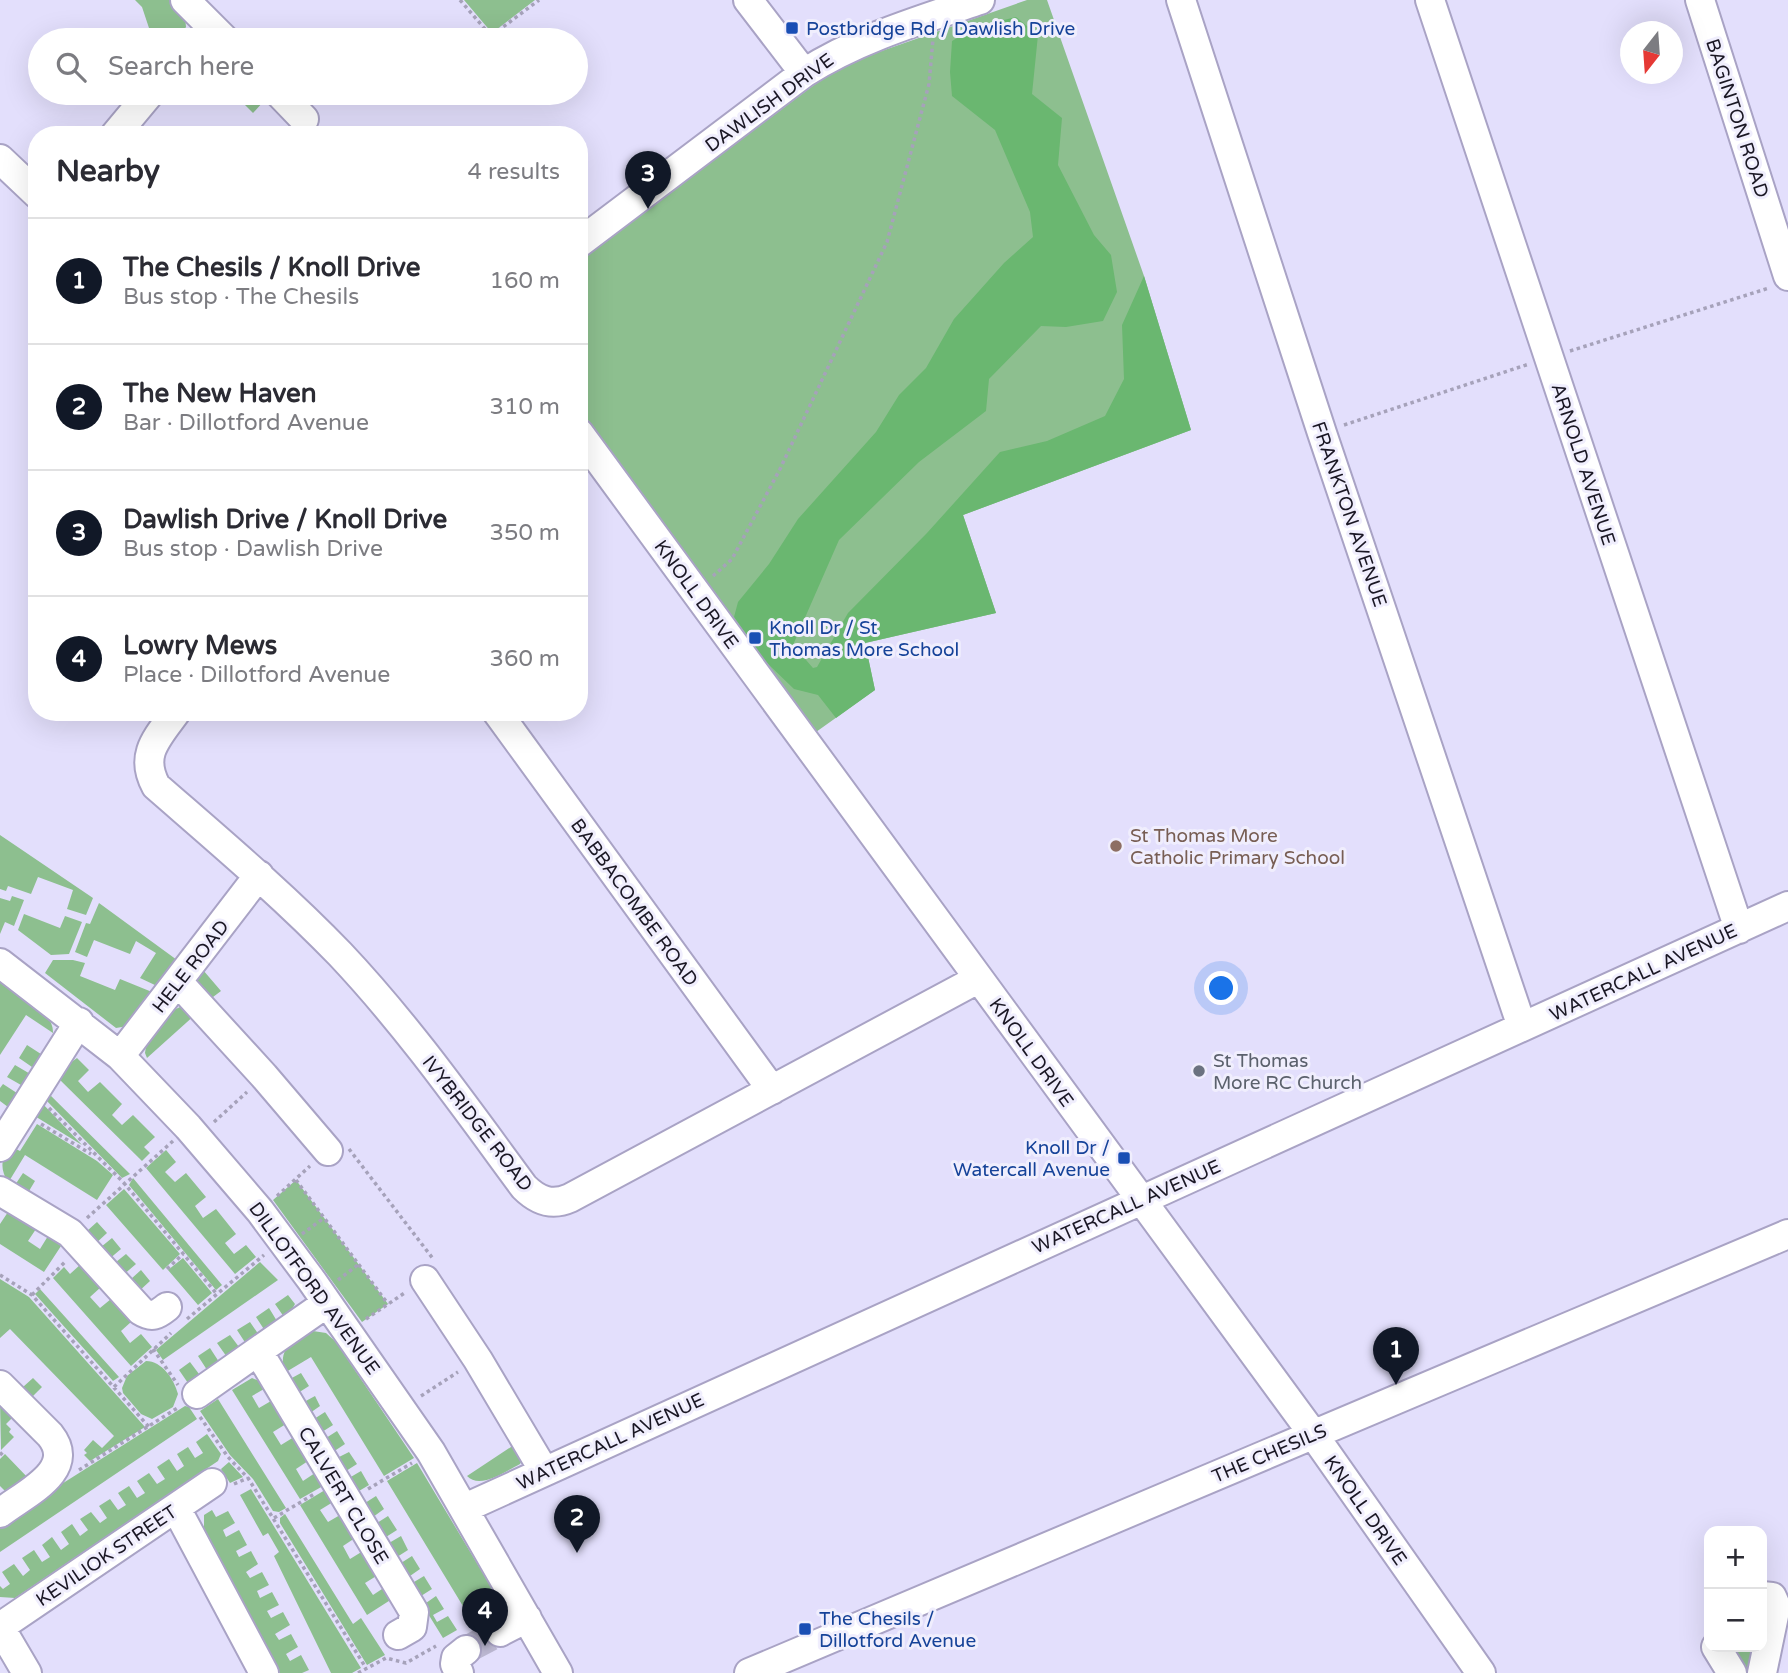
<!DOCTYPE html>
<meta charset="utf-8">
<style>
body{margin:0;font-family:"Varela Round",sans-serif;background:#f7f7f7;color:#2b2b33}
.controls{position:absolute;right:21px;bottom:21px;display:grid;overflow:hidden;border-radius:14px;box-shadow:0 7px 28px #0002}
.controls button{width:63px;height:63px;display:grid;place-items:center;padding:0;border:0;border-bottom:2px solid #e1e1e2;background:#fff;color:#2b2b33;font:35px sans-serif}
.compass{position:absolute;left:1620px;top:21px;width:63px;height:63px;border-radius:50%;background:#fff;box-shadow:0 7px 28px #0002;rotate:197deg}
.you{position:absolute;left:1222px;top:989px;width:24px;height:24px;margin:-18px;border:5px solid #fff;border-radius:50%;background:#1a73e8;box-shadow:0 0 0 10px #1a73e833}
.badge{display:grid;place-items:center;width:46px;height:46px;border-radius:50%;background:#111827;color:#fff;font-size:23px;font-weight:700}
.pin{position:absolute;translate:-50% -58px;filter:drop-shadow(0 2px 4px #0008)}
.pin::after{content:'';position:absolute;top:37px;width:24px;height:21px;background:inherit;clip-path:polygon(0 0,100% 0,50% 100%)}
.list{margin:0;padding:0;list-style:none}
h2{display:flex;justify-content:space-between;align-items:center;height:91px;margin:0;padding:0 28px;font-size:30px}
h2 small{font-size:23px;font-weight:400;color:#7c7c81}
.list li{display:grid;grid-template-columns:46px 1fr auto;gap:21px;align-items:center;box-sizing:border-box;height:126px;padding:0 28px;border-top:2px solid #e1e1e2}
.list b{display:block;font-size:26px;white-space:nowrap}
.list p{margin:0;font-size:23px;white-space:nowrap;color:#7c7c81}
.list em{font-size:23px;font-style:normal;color:#7c7c81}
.icon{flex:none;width:38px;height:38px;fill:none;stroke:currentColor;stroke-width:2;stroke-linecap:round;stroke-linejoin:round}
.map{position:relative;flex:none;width:1788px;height:1673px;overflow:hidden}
.search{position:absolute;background:#fff;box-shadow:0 7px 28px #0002;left:28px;top:28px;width:560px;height:77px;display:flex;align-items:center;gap:18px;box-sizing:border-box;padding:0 24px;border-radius:38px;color:#7c7c81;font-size:26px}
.panel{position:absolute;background:#fff;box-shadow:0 7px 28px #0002;left:28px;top:126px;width:560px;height:595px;border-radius:28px}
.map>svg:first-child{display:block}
.green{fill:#8dbf8f}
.forest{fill:#6ab770}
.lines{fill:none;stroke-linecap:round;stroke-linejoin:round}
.minor-tunnel{stroke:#bbb7d1;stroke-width:28;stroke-dasharray:28 14;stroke-linecap:butt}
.minor-casing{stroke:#a9a3c5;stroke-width:32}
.path{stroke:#a6a2ba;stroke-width:3.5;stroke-dasharray:3.5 3.5;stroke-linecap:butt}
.minor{stroke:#fff;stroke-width:28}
.transit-dot{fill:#1a4fb4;stroke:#f0eefd;stroke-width:2.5}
.education-dot{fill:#8d6e63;stroke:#f0eefd;stroke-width:2.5}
.worship-dot{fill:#6b7280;stroke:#f0eefd;stroke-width:2.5}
.labels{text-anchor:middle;stroke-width:6;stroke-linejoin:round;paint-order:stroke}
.transit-label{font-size:19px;fill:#164399;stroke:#f0eefd;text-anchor:start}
.street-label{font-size:19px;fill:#1a1724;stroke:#f0eefd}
.education-label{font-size:19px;fill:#785e54;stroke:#f0eefd;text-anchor:start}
.worship-label{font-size:19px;fill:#5b616d;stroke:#f0eefd;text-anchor:start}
</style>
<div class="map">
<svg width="1788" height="1673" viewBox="0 0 1788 1673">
<rect width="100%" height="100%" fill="#e3dffc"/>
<!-- green -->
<path class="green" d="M135 0H171L185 16 186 27 177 40H153L142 7Z
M464 0H535L492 33Z
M1027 0H1047L1144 276 1191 430 963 515 996 613 865 643 875 690 816 732 579 408V261L822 79 853 61Z
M233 93H264V101L253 113Z
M0 835 93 898 86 915 67 909 73 890 38 877 31 894 8 886 6 891 0 889Z
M12 896 24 900 14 926 5 922 0 934V898L10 901Z
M99 903 177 960 157 986 140 978 156 953 136 941 130 954 94 940 87 957 75 952 86 923 90 924Z
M24 914 60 928 65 916 82 922 69 954 51 955 18 930Z
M53 960H73L85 963 80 976 115 990 120 979 152 992 128 1026 116 1028 45 973Z
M203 970 221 991 209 1000C198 987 192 986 203 970Z
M0 982C17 994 54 1010 53 1033L26 1015 0 1055Z
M180 1007 186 1008 196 1014 147 1058 145 1053C146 1038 166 1012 180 1007Z
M27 1045 44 1056 37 1066 35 1064 32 1067 19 1058Z
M77 1058 89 1070 78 1081 88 1092 100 1082 122 1104 112 1115 122 1125 133 1115 155 1137 144 1147 150 1153 142 1161 58 1078 66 1066Z
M15 1065 32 1075 26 1084 23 1083 21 1085 7 1077Z
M3 1084 20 1095 13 1105 10 1104 8 1107 0 1101V1088Z
M46 1091 130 1174 122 1178 43 1097Z
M41 1102 82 1145 33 1115Z
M37 1124 97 1161 113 1175 97 1200 25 1155 8 1183C0 1168 0 1159 12 1147L20 1151Z
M166 1150 176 1162 165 1172 175 1182 186 1173 206 1197 195 1206 203 1218 216 1209 236 1234 225 1243 234 1254 246 1245 256 1257 235 1274 146 1168Z
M23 1173 35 1181 26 1196 15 1185Z
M133 1178 222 1285 216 1290 129 1185Z
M296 1180 388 1304 362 1322 273 1200Z
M124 1189 180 1254 163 1270 106 1205Z
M8 1212 36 1229 28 1241 40 1249 48 1236 61 1246 44 1272 0 1244V1224Z
M97 1222 107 1233 94 1245 87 1231Z
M112 1238 121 1249 108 1260 101 1247Z
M126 1254 136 1264 122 1276 117 1270 120 1267 116 1262Z
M183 1258 212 1293 198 1305 168 1270Z
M260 1262 278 1280 163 1360 156 1350Z
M81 1264 101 1287 90 1297 100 1308 111 1299 131 1322 121 1331 130 1343 141 1334 152 1347 131 1366 53 1278 64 1267 70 1274Z
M141 1270 150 1281 137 1293 130 1285 134 1282 131 1279Z
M0 1279 29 1297 145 1427 90 1461 84 1455 87 1453 84 1450 93 1440 102 1448 114 1436 10 1329 0 1338Z
M40 1289 119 1377 113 1381 35 1294Z
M288 1295 295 1304 291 1311 284 1317 275 1304Z
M269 1308 280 1326 267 1334 256 1317Z
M250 1322 261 1338 248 1347 237 1330Z
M313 1331 326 1333 336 1342 414 1458 384 1476 311 1357 286 1372 290 1379 301 1373 309 1386 298 1393 304 1402 315 1396 320 1406 310 1413 314 1419 325 1412 333 1425 322 1432 326 1438 337 1431 345 1444 333 1452 337 1458 349 1452 357 1464 346 1471 349 1478 361 1471 369 1485 354 1494 281 1375 285 1372C277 1351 293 1335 313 1331Z
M230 1335 242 1351 229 1360 217 1343Z
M210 1348 221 1365 209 1373 198 1356Z
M146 1361C162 1361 174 1379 178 1394L173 1407 152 1419 141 1414 123 1393 122 1388 127 1376Z
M190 1362 202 1378 190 1386 179 1370Z
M33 1378 42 1387 29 1400 23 1393 26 1390 23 1387Z
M252 1378 259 1381 264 1389 252 1396 259 1408 271 1401 286 1424 273 1432 281 1445 294 1437 308 1461 296 1469 303 1481 315 1473 323 1486 300 1499 232 1390Z
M218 1399 286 1508 279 1512 273 1511 253 1479 230 1455 200 1411Z
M0 1400 15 1415 6 1424 11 1429 9 1432 14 1437 1 1450Z
M185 1406 189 1407 197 1419 0 1552V1528L49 1492Z
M207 1434 221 1454 218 1461 15 1598 0 1597V1586L3 1589 10 1584 2 1572 14 1564 23 1576 30 1570 22 1558 34 1550 42 1562 50 1557 42 1545 52 1537 61 1550 69 1544 61 1532 72 1524 80 1536 88 1530 80 1519 91 1512 100 1523 107 1518 99 1506 110 1499 118 1510 126 1505 118 1493 129 1486 137 1498 145 1493 137 1481 149 1473 157 1484 165 1479 157 1467 169 1459 177 1471 184 1466 177 1454 188 1447 195 1458 203 1453 196 1442Z
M517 1443 523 1458 520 1464C506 1471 480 1490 467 1476Z
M5 1454 30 1480 8 1494 0 1486V1459Z
M229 1462 243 1477 230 1483 221 1469Z
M417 1463 502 1605 472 1621 387 1481Z
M251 1489 361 1668 352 1673H331L274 1556 279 1552 268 1533 263 1536 240 1495Z
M325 1490 333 1502 320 1510 328 1522 340 1515 355 1538 343 1546 350 1559 363 1551 378 1575 365 1583 373 1595 385 1587 392 1599 367 1615 300 1505Z
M361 1496 365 1503 376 1496 384 1509 373 1517 377 1523 388 1516 397 1530 386 1537 389 1543 401 1536 408 1550 397 1557 401 1563 412 1556 420 1569 410 1576 414 1582 424 1576 432 1589 421 1596 426 1603 436 1596 444 1609 433 1615 437 1622 448 1616 457 1630 443 1638 357 1499Z
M212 1510 216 1517 228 1511 235 1523 223 1530 226 1537 239 1530 247 1545 236 1551 239 1557 251 1551 258 1564 246 1572 250 1578 262 1572 269 1585 257 1591 260 1598 272 1592 279 1605 267 1611 271 1618 283 1612 290 1625 275 1634 279 1640 291 1634 298 1647 286 1654 290 1661 301 1655 309 1670 302 1673H280L204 1529V1515Z
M285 1514 353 1624 361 1618 385 1655 367 1665 280 1523V1518Z
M1724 1647H1761L1756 1673H1740Z"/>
<!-- forest -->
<path class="forest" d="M1016 17 1038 35 1032 94 1062 118 1058 165 1094 235 1111 255 1117 292 1103 321 1066 327 1041 326 989 379 986 411 919 462 839 540 793 645 813 668 817 667 848 613 927 533 1000 452 1047 441 1105 416 1124 379 1122 325 1144 276 1191 430 963 515 996 613 865 643 875 690 836 718 818 695 794 689 766 662 734 617 738 602 769 564 798 519 876 432 899 395 926 368 954 319 1004 263 1033 237 1030 212 995 130 952 96 950 72 952 41 976 27Z"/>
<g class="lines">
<!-- minor-tunnel -->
<path class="minor-tunnel" d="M466 1650 500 1632"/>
<!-- minor casing -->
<g class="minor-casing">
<path id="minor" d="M185 0 225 40
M748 0 804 73
M1181 0 1322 433 1522 1027
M1430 0 1739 929
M1700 0 1788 276
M279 93 304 119
M115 135 150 93
M0 159 37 194
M579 243 804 73C857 39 920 20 980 0
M579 433 1313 1434 1481 1673
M176 712C157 738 139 755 156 786 219 841 282 894 340 954 408 1026 465 1107 524 1187 538 1201 552 1206 570 1198L978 979
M497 712 772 1090
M0 963 120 1056 188 1127 260 1211 312 1281 431 1452 558 1673
M178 982 264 1076 328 1151
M120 1056 259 875
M0 1147 79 1022
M0 1191 70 1233 141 1311C152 1318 157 1315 167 1307
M425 1280 478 1360 544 1471
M327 1303 258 1351 414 1612 412 1627 398 1635
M0 1385 50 1435C79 1471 22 1495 0 1513
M197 1394 258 1351
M176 1508 264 1673
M465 1508 1788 906
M1762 1596 1772 1597 1776 1606 1762 1673
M0 1627 212 1483
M0 1627 27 1673
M500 1632 527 1618
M1716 1647 1732 1673
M459 1673 455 1664 456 1658 466 1650
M749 1673 1788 1234"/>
</g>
<!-- path -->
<path class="path" d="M460 0 491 36 539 0
M1570 351 1769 288
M1344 425 1529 364
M713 576 732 559 780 469 887 242 929 84 933 39
M49 1108 124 1183 216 1293
M214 1122 247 1092
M41 1124 91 1154
M349 1149 434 1260
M296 1180 388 1304
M277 1196 310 1166
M87 1218 173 1141
M302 1234 324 1218
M167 1269 183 1254
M0 1275 32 1295 149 1427
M338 1280 359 1264
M32 1295 66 1261
M187 1319 264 1255
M366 1319 406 1292
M153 1349 178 1385
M114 1387 171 1333
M421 1396 458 1372
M200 1417 228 1457 248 1478 366 1668
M0 1455 3 1452
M79 1470 179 1407
M234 1484 248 1478
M368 1489 412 1463
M274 1518 316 1493
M358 1673 386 1658 406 1663 436 1646"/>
<!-- minor -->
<use href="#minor" class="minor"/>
</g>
<!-- markers -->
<g class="transit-dot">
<rect x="785" y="21" width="14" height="14" rx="3.5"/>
<rect x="748" y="631" width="14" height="14" rx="3.5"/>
<rect x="1117" y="1151" width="14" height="14" rx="3.5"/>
<rect x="798" y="1622" width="14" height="14" rx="3.5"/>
</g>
<circle class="education-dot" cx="1116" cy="846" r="7"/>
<circle class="worship-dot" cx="1199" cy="1071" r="7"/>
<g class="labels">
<!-- transit labels -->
<g class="transit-label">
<text x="806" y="35">Postbridge Rd / Dawlish Drive</text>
<text x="769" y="634">Knoll Dr / St<tspan x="769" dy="22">Thomas More School</tspan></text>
<text x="1110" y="1154" text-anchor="end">Knoll Dr /<tspan x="1110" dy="22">Watercall Avenue</tspan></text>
<text x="819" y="1625">The Chesils /<tspan x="819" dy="22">Dillotford Avenue</tspan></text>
</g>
<!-- street labels -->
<g class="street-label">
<text transform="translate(769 102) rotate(-36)" y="7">DAWLISH DRIVE</text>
<text transform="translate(1738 118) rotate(72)" y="7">BAGINTON ROAD</text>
<text transform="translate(1584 464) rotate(72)" y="7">ARNOLD AVENUE</text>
<text transform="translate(1350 514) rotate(71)" y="7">FRANKTON AVENUE</text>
<text transform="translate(697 594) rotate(54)" y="7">KNOLL DRIVE</text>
<text transform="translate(635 902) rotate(54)" y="7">BABBACOMBE ROAD</text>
<text transform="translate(190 966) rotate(-52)" y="7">HELE ROAD</text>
<text transform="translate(1643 972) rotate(-25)" y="7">WATERCALL AVENUE</text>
<text transform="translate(1032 1052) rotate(54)" y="7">KNOLL DRIVE</text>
<text transform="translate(478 1123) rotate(52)" y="7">IVYBRIDGE ROAD</text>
<text transform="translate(1126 1206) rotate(-24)" y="7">WATERCALL AVENUE</text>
<text transform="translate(315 1288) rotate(54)" y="7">DILLOTFORD AVENUE</text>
<text transform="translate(610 1441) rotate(-25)" y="7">WATERCALL AVENUE</text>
<text transform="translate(1269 1453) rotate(-23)" y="7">THE CHESILS</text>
<text transform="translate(344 1495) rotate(59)" y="7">CALVERT CLOSE</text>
<text transform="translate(1366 1510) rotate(55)" y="7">KNOLL DRIVE</text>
<text transform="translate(106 1555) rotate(-34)" y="7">KEVILIOK STREET</text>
</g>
<!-- education labels -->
<g class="education-label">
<text x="1130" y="842">St Thomas More<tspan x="1130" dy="22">Catholic Primary School</tspan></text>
</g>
<!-- worship labels -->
<g class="worship-label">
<text x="1213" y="1067">St Thomas<tspan x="1213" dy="22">More RC Church</tspan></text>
</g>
</g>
</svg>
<div class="controls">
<button>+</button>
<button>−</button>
</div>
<svg class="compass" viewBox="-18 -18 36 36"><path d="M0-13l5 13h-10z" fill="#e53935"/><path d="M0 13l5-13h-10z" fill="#7c7c81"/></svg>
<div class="you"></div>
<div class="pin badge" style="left:1396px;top:1385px">1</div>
<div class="pin badge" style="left:577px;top:1553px">2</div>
<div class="pin badge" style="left:648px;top:209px">3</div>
<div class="pin badge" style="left:485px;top:1646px">4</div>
<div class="search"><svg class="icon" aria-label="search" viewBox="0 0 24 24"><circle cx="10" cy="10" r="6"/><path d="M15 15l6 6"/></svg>Search here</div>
<section class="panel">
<h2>Nearby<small>4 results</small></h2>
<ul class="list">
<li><span class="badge">1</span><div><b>The Chesils / Knoll Drive</b><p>Bus stop · The Chesils</p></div><em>160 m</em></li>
<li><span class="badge">2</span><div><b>The New Haven</b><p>Bar · Dillotford Avenue</p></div><em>310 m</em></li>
<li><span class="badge">3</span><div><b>Dawlish Drive / Knoll Drive</b><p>Bus stop · Dawlish Drive</p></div><em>350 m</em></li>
<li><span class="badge">4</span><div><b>Lowry Mews</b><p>Place · Dillotford Avenue</p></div><em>360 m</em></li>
</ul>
</section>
</div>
